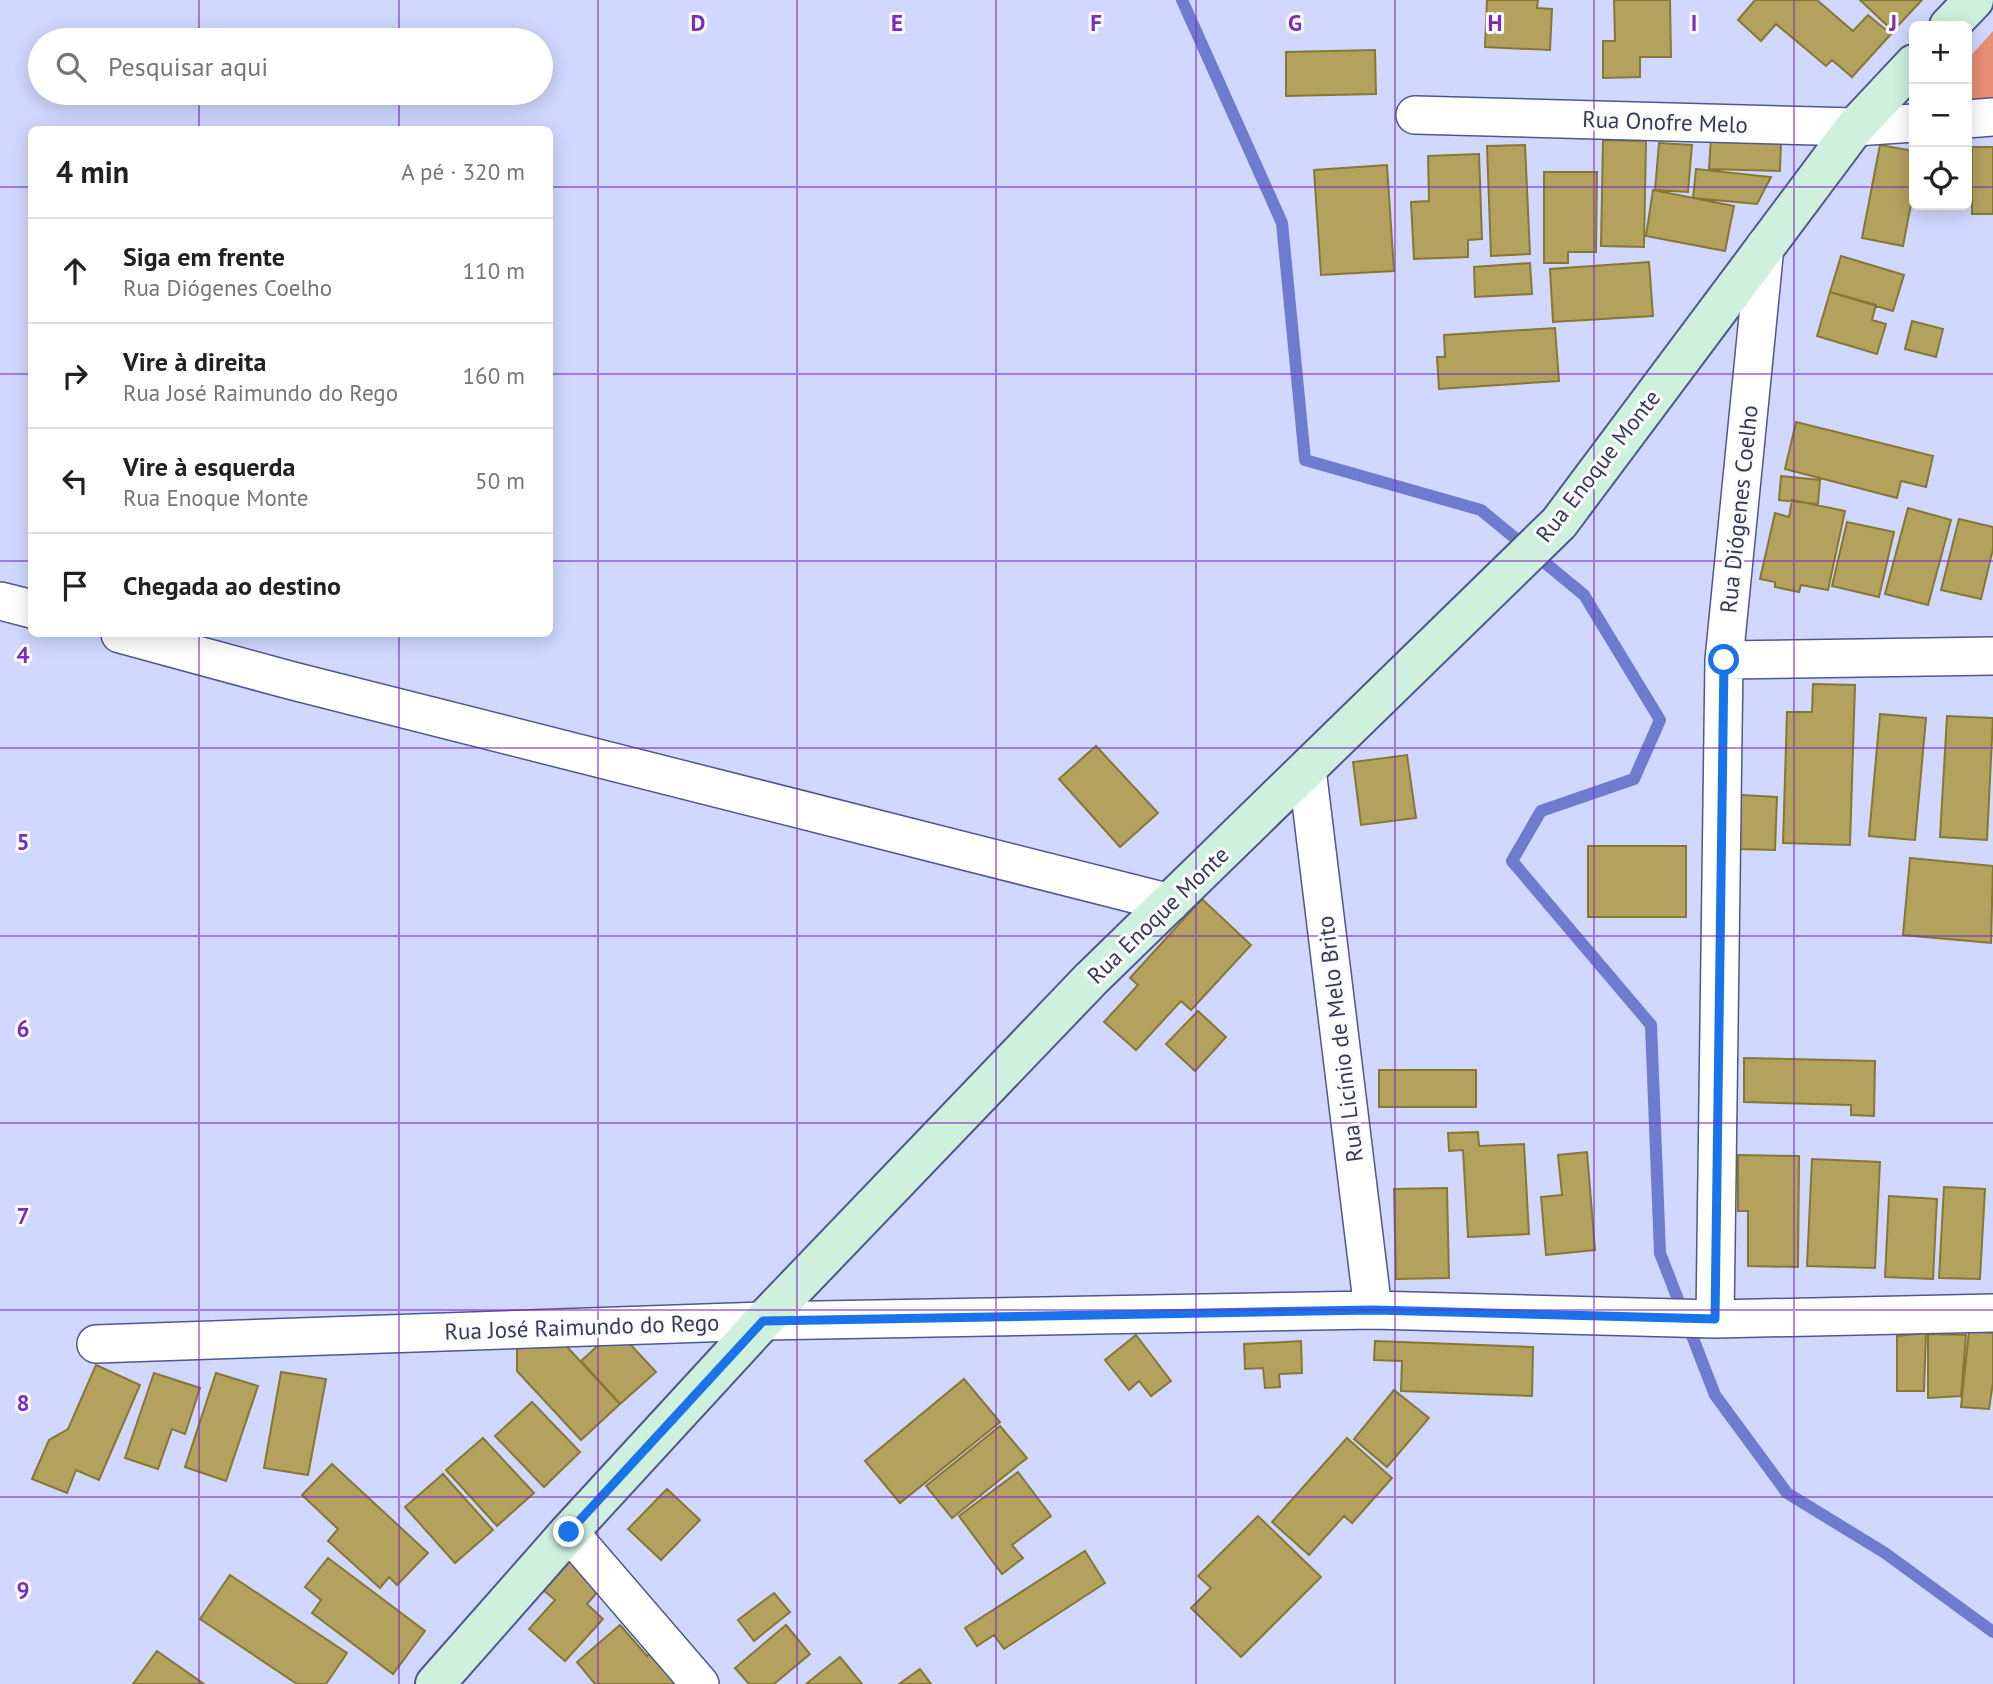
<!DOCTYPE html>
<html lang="pt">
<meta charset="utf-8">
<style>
body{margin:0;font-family:"PT Sans",sans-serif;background:#f2f2f2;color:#202124}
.controls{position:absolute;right:21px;top:21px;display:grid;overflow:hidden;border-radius:10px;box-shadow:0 4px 18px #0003}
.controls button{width:63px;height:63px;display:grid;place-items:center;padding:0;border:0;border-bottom:2px solid #e0e0e0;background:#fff;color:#202124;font:35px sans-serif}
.stop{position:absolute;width:21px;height:21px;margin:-16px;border:5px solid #1a73e8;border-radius:50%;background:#fff}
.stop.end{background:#1a73e8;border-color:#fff;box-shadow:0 2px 7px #0008}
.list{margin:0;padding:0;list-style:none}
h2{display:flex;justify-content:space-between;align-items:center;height:91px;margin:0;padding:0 28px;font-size:30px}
h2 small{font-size:23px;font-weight:400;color:#757577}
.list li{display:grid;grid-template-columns:46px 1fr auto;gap:21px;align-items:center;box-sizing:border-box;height:105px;padding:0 28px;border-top:2px solid #e0e0e0}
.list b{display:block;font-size:26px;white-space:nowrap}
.list p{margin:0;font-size:23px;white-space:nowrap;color:#757577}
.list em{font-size:23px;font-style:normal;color:#757577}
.icon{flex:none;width:38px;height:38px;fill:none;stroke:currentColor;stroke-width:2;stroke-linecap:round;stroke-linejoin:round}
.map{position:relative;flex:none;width:1993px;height:1684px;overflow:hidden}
.search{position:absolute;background:#fff;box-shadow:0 4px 18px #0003;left:28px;top:28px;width:525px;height:77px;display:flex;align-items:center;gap:18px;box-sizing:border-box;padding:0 24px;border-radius:38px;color:#757577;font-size:26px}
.panel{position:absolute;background:#fff;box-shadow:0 4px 18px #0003;left:28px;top:126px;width:525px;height:511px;border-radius:10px}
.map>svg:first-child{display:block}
.green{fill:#e88e75}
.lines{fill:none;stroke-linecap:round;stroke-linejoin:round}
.stream{stroke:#6f7bce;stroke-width:12}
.building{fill:#b2a25e;stroke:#877733;stroke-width:2}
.minor-casing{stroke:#4f578f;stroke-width:40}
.secondary-casing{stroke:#4f578f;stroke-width:42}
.minor{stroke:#fff;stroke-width:37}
.secondary{stroke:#cff0dd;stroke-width:38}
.route{stroke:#1a73e8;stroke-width:9}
.grid{fill:none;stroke:#7b2cbf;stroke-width:2;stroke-opacity:0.55}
.labels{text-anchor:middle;stroke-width:6;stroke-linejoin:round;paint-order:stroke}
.street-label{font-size:23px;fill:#363b55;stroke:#fbfbfb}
.grid-label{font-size:23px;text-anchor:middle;font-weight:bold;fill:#7b2cbf;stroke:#fbfbfb;stroke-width:6;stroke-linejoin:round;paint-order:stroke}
</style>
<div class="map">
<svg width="1993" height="1684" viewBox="0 0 1993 1684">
<rect width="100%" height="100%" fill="#d0d8ff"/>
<!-- green -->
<path class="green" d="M1993 31V106L1967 109V60Z"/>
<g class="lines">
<!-- stream -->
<path class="stream" d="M1182 0 1282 223 1305 460 1481 510 1584 595 1660 720 1634 779 1541 811 1512 861 1651 1025 1660 1253 1715 1395 1787 1493 1885 1553 1993 1632"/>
</g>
<!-- building -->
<path class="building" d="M1487 0H1538L1537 8 1552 9 1550 50 1485 47Z
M1614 0H1670L1671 57H1640V77L1603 78V41H1615Z
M1755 0H1817L1853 31 1868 15 1891 34 1852 77 1832 60 1826 66 1776 24 1761 41 1738 20Z
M1860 0H1922L1893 31Z
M1375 50 1376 94 1286 96V52Z
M1711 137 1781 140 1780 171 1709 169Z
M1603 140 1646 141 1644 247 1601 246Z
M1659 143 1692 145 1688 192 1655 190Z
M1525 145 1530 254 1491 256 1487 146Z
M1880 145 1914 151V199H1912L1903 246 1862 238Z
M1972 147H1993V214H1972Z
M1479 154 1482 239 1468 240V257L1414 259 1411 202 1429 201 1428 156Z
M1387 165 1394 271 1321 275 1314 170Z
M1696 169 1771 177 1757 204 1693 198Z
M1544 172H1597L1596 252H1568V263H1544Z
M1653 190 1734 206 1725 251 1646 236Z
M1841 256 1904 275 1893 311 1830 292Z
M1649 262 1653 316 1553 322 1550 269Z
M1530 263 1532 294 1475 297 1474 267Z
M1830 292 1876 305 1872 320 1886 324 1877 354 1817 336Z
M1912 321 1943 329 1936 357 1905 349Z
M1555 328 1559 381 1439 389 1437 357H1445L1444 335Z
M1796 422 1933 456 1926 487 1901 481 1897 498 1785 469Z
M1781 476 1820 480 1818 504 1779 500Z
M1792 500 1845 511 1828 590 1801 585 1799 592 1775 587V582L1760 579 1775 513 1789 517Z
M1908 508 1951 520 1928 605 1885 594Z
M1959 519 1993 527V549L1981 599 1941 590Z
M1847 522 1894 532 1879 597 1832 586Z
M1813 684 1855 685 1850 845 1783 843 1787 712H1812Z
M1880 714 1926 718 1915 840 1869 836Z
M1947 716 1993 718 1987 840 1940 837Z
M1096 746 1158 813 1120 847 1059 779Z
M1407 755 1416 818 1361 825 1353 762Z
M1741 795 1777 797 1775 850 1738 849Z
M1588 846H1686V917H1588Z
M1910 858 1993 866 1991 943 1903 935Z
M1202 899 1251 945 1191 1010 1181 1001 1136 1050 1104 1022 1138 985 1130 978Z
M1198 1011 1226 1037 1195 1071 1166 1044Z
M1744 1058 1875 1061 1874 1116 1851 1115V1105L1744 1102Z
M1379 1070H1476V1107H1379Z
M1478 1132 1479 1146 1524 1144 1529 1234 1468 1237 1463 1150 1449 1151 1448 1133Z
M1587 1152 1595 1250 1546 1255 1541 1197 1562 1195 1558 1155Z
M1738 1155 1799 1156 1798 1267 1748 1266V1211H1738Z
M1812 1159 1880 1162 1875 1268 1807 1266Z
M1944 1187 1985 1189 1980 1279 1939 1278Z
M1447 1188 1449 1278 1396 1279 1394 1189Z
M1889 1196 1937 1199 1933 1279 1885 1277Z
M616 1329 656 1372 620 1404 581 1361Z
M1969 1331 1993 1333V1383L1989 1409 1961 1407Z
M1926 1333 1924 1391H1897V1336Z
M1928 1334 1966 1335 1961 1396 1928 1398Z
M556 1335 620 1404 581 1440 517 1371V1349Z
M1136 1335 1171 1381 1151 1396 1139 1381 1129 1390 1105 1360Z
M1301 1341 1302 1373 1279 1374 1280 1387 1265 1388 1263 1368 1245 1369 1244 1344Z
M1375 1341 1533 1347 1532 1396 1401 1391 1402 1361 1374 1360Z
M96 1365 140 1385 99 1480 76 1470 67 1493 32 1479 49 1440 68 1429Z
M281 1372 326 1379 308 1475 264 1468Z
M154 1373 200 1388 185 1434 172 1429 158 1469 125 1458Z
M216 1373 258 1386 226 1481 185 1467Z
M964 1379 1000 1422 900 1503 865 1461Z
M1394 1390 1429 1418 1387 1467 1354 1439Z
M532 1402 580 1452 544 1487 495 1436Z
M1000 1426 1027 1458 952 1518 926 1486Z
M483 1438 534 1493 497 1526 446 1470Z
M1347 1438 1392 1478 1352 1523 1344 1516 1309 1555 1272 1522Z
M332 1464 428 1553 397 1585 389 1577 380 1588 328 1541 338 1529 302 1495Z
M1018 1472 1051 1516 1012 1545 1023 1558 1002 1574 959 1516Z
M443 1474 493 1530 455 1563 405 1507Z
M667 1489 700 1520 661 1560 628 1529Z
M1258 1516 1321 1577 1241 1657 1191 1608 1211 1588 1198 1576Z
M1085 1551 1105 1583 1004 1649 994 1635 977 1646 965 1628Z
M328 1558 425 1631 393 1674 312 1613 321 1600 305 1587Z
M569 1561 600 1589 587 1604 603 1619 565 1661 529 1629 555 1600 543 1590Z
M230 1575 347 1653 326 1684H297L200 1619Z
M774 1593 790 1612 754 1641 738 1620Z
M620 1625 647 1656 651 1652 678 1684H595L577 1662Z
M786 1625 810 1654 774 1684H749L735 1668Z
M157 1651 204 1684H133Z
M840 1657 862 1684H806Z
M920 1669 931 1684H899Z"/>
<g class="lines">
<!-- minor casing -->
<g class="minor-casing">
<path id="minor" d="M1415 115 1855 127 1914 123
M1967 119 1993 117
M0 601 32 609
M120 634 293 681 1170 903
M1724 660 1993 656
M1307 769 1373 1310
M1715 1319 1724 660 1765 246
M96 1344 763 1321 1373 1310 1715 1319 1993 1313
M569 1532 700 1684"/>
</g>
<!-- secondary casing -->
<g class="secondary-casing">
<path id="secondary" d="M1949 26 1974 0
M435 1684 569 1532 763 1321 1091 979 1559 523 1855 127 1914 64"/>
</g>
<!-- minor -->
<use href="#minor" class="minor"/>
<!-- secondary -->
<use href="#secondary" class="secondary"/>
</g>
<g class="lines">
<!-- route -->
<path class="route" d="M569 1532 763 1321 1373 1310 1715 1319 1724 660"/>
</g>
<!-- grid -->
<path class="grid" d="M199 0V40M399 0V40M598 0V1684M797 0V1684M996 0V1684M1196 0V1684M1395 0V1684M1594 0V1684M1794 0V1684M199 93V130M399 93V130M0 187H32M550 187H1914M1967 187H1993M0 374H32M550 374H1993M0 561H32M550 561H1993M199 634V1684M399 634V1684M0 748H1993M0 936H1993M0 1123H1993M0 1310H1993M0 1497H1993"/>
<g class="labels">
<!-- street labels -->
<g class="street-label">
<text transform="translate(1665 122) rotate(2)" y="8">Rua Onofre Melo</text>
<text transform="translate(1598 466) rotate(-52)" y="8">Rua Enoque Monte</text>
<text transform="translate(1739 509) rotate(-84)" y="8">Rua Diógenes Coelho</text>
<text transform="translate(1158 915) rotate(-44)" y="8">Rua Enoque Monte</text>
<text transform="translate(1340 1039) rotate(-97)" y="8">Rua Licínio de Melo Brito</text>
<text transform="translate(582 1327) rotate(-2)" y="8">Rua José Raimundo do Rego</text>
</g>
</g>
<g class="grid-label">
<text x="698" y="31">D</text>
<text x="897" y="31">E</text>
<text x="1096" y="31">F</text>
<text x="1295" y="31">G</text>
<text x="1495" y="31">H</text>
<text x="1694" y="31">I</text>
<text x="1893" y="31">J</text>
<text x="23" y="663">4</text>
<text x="23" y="850">5</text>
<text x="23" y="1037">6</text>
<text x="23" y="1224">7</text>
<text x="23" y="1411">8</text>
<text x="23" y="1598">9</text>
</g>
</svg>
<div class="controls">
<button>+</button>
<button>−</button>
<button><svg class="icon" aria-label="locate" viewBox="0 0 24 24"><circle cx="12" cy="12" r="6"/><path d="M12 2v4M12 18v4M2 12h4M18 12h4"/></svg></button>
</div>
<div class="stop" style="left:1724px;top:660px"></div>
<div class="stop end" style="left:569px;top:1532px"></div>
<div class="search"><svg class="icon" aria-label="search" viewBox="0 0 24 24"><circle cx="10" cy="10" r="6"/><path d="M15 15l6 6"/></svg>Pesquisar aqui</div>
<section class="panel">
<h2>4 min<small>A pé · 320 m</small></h2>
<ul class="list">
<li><svg class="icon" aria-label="ahead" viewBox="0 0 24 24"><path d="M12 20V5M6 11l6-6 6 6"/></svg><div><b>Siga em frente</b><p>Rua Diógenes Coelho</p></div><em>110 m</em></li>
<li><svg class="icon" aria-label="right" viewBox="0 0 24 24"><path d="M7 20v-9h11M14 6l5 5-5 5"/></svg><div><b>Vire à direita</b><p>Rua José Raimundo do Rego</p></div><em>160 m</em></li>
<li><svg class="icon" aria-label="left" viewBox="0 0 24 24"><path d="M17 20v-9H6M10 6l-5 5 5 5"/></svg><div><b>Vire à esquerda</b><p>Rua Enoque Monte</p></div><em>50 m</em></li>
<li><svg class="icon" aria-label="arrive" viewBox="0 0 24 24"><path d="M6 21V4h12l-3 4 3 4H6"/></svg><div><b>Chegada ao destino</b></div></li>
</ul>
</section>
</div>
